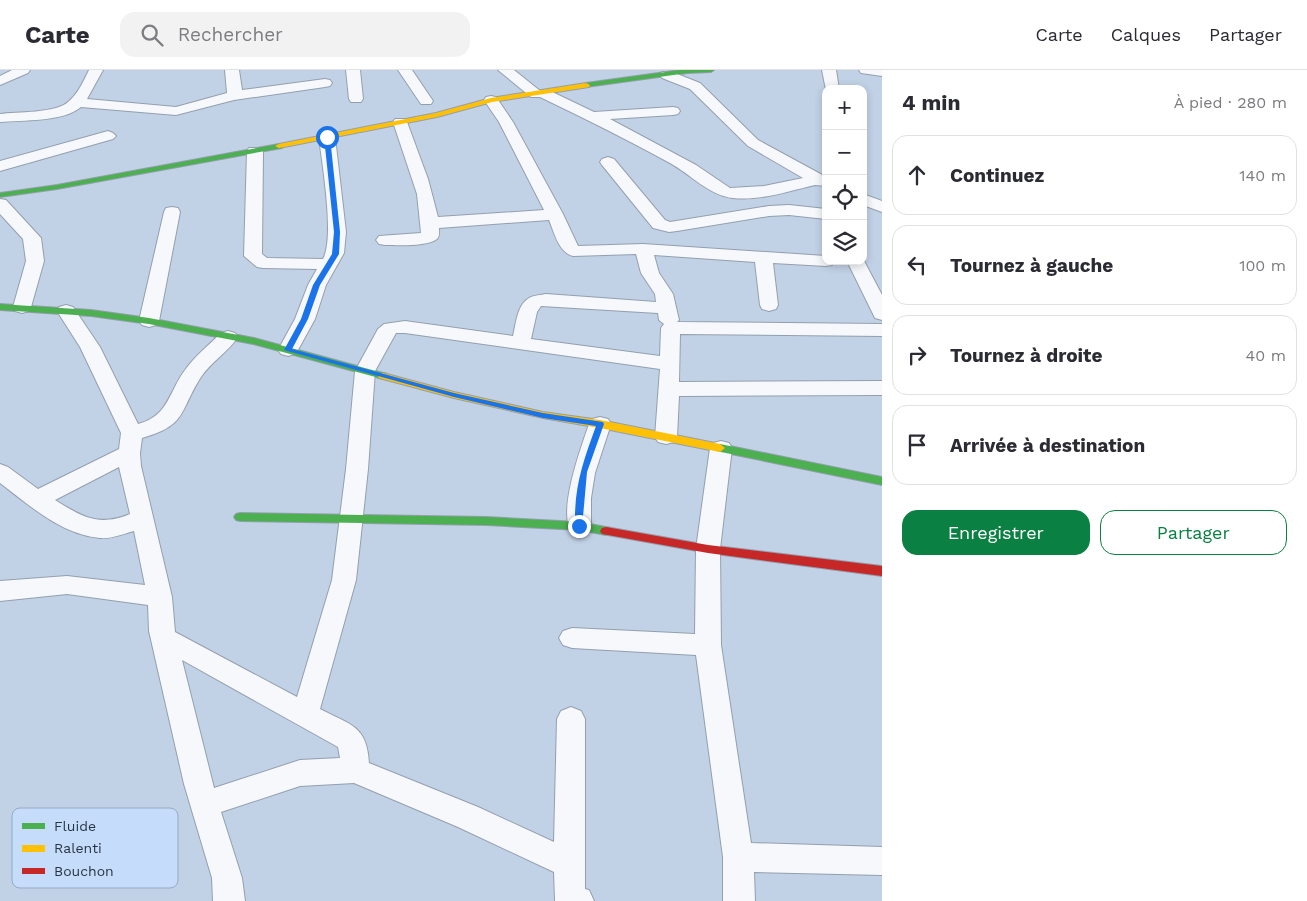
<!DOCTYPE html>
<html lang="fr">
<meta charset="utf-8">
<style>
body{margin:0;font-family:"Work Sans",sans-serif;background:#f2f2f3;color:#2b2b33}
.controls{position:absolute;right:15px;top:15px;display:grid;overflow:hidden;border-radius:10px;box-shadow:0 2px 8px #0003}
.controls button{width:45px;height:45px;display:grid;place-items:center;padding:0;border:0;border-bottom:1px solid #e1e1e2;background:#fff;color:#2b2b33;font:25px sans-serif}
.stop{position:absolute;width:15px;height:15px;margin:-11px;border:4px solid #1a73e8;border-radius:50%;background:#fff}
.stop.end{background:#1a73e8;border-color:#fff;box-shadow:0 1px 5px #0008}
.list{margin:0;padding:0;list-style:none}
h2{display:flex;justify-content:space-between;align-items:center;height:65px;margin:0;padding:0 20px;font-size:21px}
h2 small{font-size:16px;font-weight:400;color:#7c7c81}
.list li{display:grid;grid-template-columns:32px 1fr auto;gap:15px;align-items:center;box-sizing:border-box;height:80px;margin:0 10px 10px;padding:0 10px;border:1px solid #e1e1e2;border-radius:15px}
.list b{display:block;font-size:19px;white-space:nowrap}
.list em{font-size:16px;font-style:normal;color:#7c7c81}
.actions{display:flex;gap:10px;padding:15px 20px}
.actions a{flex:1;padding:11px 0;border:1px solid #0b8043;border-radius:15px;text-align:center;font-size:18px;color:#0b8043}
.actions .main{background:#0b8043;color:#fff}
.icon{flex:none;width:28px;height:28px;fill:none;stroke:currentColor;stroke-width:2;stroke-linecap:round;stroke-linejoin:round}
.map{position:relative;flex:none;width:882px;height:831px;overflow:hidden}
header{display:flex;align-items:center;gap:30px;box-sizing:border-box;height:70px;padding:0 25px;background:#fff;border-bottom:1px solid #e1e1e2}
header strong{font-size:24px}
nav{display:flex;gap:28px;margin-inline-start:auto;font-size:18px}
.search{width:350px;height:45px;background:#f2f2f3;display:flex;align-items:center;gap:12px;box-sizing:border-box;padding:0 18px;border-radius:15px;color:#7c7c81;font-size:19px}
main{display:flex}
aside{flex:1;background:#fff}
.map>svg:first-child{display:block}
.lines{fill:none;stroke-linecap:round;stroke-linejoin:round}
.street-casing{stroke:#939fae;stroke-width:2}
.fast-casing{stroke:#939fae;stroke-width:2}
.slow-casing{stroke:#939fae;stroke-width:2}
.jam-casing{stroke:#939fae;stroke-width:2}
.street{fill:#f6f8fb;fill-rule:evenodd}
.fast{fill:#4caf50;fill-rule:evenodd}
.slow{fill:#ffc107;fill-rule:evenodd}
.jam{fill:#c62828;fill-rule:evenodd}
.route{fill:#1a73e8}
.key{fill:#c5ddfa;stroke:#96aac3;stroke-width:1}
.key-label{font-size:14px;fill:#293442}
</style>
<header>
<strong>Carte</strong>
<div class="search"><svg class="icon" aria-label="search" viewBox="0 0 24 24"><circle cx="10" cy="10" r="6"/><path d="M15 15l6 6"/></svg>Rechercher</div>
<nav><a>Carte</a><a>Calques</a><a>Partager</a></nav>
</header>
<main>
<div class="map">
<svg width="882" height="831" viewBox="0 0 882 831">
<rect width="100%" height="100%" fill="#c2d2e6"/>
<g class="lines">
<!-- street casing -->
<g class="street-casing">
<path id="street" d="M12 0H30L28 3 0 15V6Z
M89 0H103L87 29 176 37 227 23 225 0H239L242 20 325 9 330 10 332 13 330 16 325 17 234 30 176 45 81 37C64 52 22 50 0 52V44C16 42 57 43 68 32 78 24 83 12 89 0Z
M346 0H360L363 29 361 32H351L349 29Z
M398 0H412L433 31 431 34H421Z
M498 0H514L539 20H548L594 42 673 37 678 38 680 41 678 44 673 45 610 49 696 95 730 118 764 116 803 108 748 76 690 19 662 8 660 5 662 2H672L700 13 758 70 826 107V116L815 115C789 121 760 131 733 128 710 126 690 104 670 93 628 70 584 48 540 27H531Z
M822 0H836L839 19H826V20Z
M859 0H882V6L861 3Z
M491 26 496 27 513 52 563 144 578 176 643 174 826 186V191H835L832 195 826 196 773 193 778 235 776 239 769 241 762 239 760 235 755 192 654 185 659 203 673 224 679 250 677 252 882 254V266L680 264 679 312 882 311V325L679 326 677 367 674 372 666 374 658 372 655 367 660 299 405 263H396L375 301 368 399 356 510 320 639C350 655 367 655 369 693L478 737 554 772 557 649 561 641 571 637 581 641 585 649V819L589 820 594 831H555L554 802 458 757 354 713 300 716 221 742 242 808 245 831H213L212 808 184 714 149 561 148 535 67 524 0 531V511L67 506 145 515 134 461C123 464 112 469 100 468 62 465 29 435 0 413V394L8 397 38 419 119 379 121 363 80 277 57 241 59 237 66 235 73 237 100 277 138 354C169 346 169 321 185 300 195 286 209 275 221 263L228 261 235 263 238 267C228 282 211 292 201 307 179 341 188 355 142 368L140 383 141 396 172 527 175 562 297 627 332 510 346 399 355 301 378 259 384 254 405 251 513 266C516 254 517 235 529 228 534 225 541 225 546 224L656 232 655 224 641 203 636 184 573 186C559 183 554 162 549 150L439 158C439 162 440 166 437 169 427 177 397 175 385 175L379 174 376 170 379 166 421 163 417 124 393 52 395 49H405L407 52 428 109 438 147 544 140 499 52 484 30 486 27ZM541 236 658 243 659 250 664 254 661 258 660 286 531 269 537 242ZM119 397 130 444C99 457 82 447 55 430ZM182 590 338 677 340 688 300 690 214 718Z
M108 61 113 63 116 66 113 69 0 101V91Z
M327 62 332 64 335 67 346 162 344 183 326 215 315 249 298 280 295 284 288 286 281 284 278 280 295 249 308 215 317 199 263 198 257 197 244 186 247 81 249 78H261L263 81 262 184 267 188 323 189C335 167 322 94 319 67L322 64Z
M608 87 614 89 665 150 670 152 769 136 789 135 826 139V149L789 145 769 146 677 161 669 162 653 158 602 95 600 92 602 89Z
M863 124 882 131V142L863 135Z
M0 129 6 130 41 168 44 191 31 237 29 241 22 243 15 241 13 237 26 191 23 169 0 144Z
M172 137 178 138 180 142 159 251 156 255 149 257 142 255 139 251 164 142 166 138Z
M863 189 882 225V250L875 248 873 244 847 191H863Z
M600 347 608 349 611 354 595 403 591 428V456L587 462 579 465 571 462C558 439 581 378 589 354L592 349Z
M721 371 729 373 732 378 720 479 721 575 751 773 882 777V805L754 802 755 831H723V787L696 585 572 578 563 575 559 568 563 561 572 558 695 564 696 479 710 378 713 373Z"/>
</g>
<!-- fast casing -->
<g class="fast-casing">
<path id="fast" d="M680 0H714L711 2 688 3 586 17 582 15 586 13Z
M279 74 283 76 282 78 57 119 0 127V123L57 115Z
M0 234 91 240 149 248 254 268 387 304 388 306 383 309 253 274 149 254 91 246 0 240Z
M720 374 882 407V415L716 381 715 378 716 375Z
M240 443 487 447 579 452 606 457 610 458 612 461 610 464 606 465 579 460 487 455 240 451 236 450 234 447 236 444Z"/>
</g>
<!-- slow casing -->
<g class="slow-casing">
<path id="slow" d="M586 13 590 15 589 17 492 32 437 47 279 78 275 76 279 74 436 43 491 28Z
M383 303 454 322 543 342 600 350 720 374 725 378 720 382 600 358 543 348 454 328 379 308 378 306 379 304Z"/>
</g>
<!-- jam casing -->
<g class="jam-casing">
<path id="jam" d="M606 457 708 475 882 496V506L708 483 602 464 600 461 602 458Z"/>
</g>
<!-- street -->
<use href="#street" class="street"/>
<!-- fast -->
<use href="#fast" class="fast"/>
<!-- slow -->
<use href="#slow" class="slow"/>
<!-- jam -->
<use href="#jam" class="jam"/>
</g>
<!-- route -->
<path class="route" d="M327 66 330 67 340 162 339 184 320 215 308 249 292 279 454 323 543 343 603 352 604 354 587 402 582 458H576L575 456C574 416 583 392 596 356L543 348 454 327 284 280 301 249 313 215 332 184 334 162 324 67Z"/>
<!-- legend -->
<rect x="12" y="738" width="166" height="80" rx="8" class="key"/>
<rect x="22" y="753" width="23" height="6" fill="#4caf50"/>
<rect x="22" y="775" width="23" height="7" fill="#ffc107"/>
<rect x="22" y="798" width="23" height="6" fill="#c62828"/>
<g class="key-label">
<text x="54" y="761">Fluide</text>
<text x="54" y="783">Ralenti</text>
<text x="54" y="806">Bouchon</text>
</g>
</svg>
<div class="controls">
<button>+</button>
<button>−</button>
<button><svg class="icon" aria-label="locate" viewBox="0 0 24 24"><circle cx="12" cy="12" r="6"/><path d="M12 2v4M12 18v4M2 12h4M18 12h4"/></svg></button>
<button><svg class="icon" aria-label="layers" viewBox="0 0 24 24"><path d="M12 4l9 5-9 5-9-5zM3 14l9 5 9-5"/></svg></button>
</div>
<div class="stop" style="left:327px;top:67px"></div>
<div class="stop end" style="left:579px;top:456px"></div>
</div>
<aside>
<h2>4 min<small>À pied · 280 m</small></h2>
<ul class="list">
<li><svg class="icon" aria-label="ahead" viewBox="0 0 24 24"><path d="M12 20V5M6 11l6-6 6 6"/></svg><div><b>Continuez</b></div><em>140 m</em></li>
<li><svg class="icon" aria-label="left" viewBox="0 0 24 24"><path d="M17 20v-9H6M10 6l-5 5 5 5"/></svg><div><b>Tournez à gauche</b></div><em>100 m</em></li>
<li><svg class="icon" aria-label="right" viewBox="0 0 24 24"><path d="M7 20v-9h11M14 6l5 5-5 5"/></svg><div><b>Tournez à droite</b></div><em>40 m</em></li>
<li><svg class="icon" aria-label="arrive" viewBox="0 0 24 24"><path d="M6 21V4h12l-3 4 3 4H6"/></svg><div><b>Arrivée à destination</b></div></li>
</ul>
<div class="actions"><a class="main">Enregistrer</a><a>Partager</a></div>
</aside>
</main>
